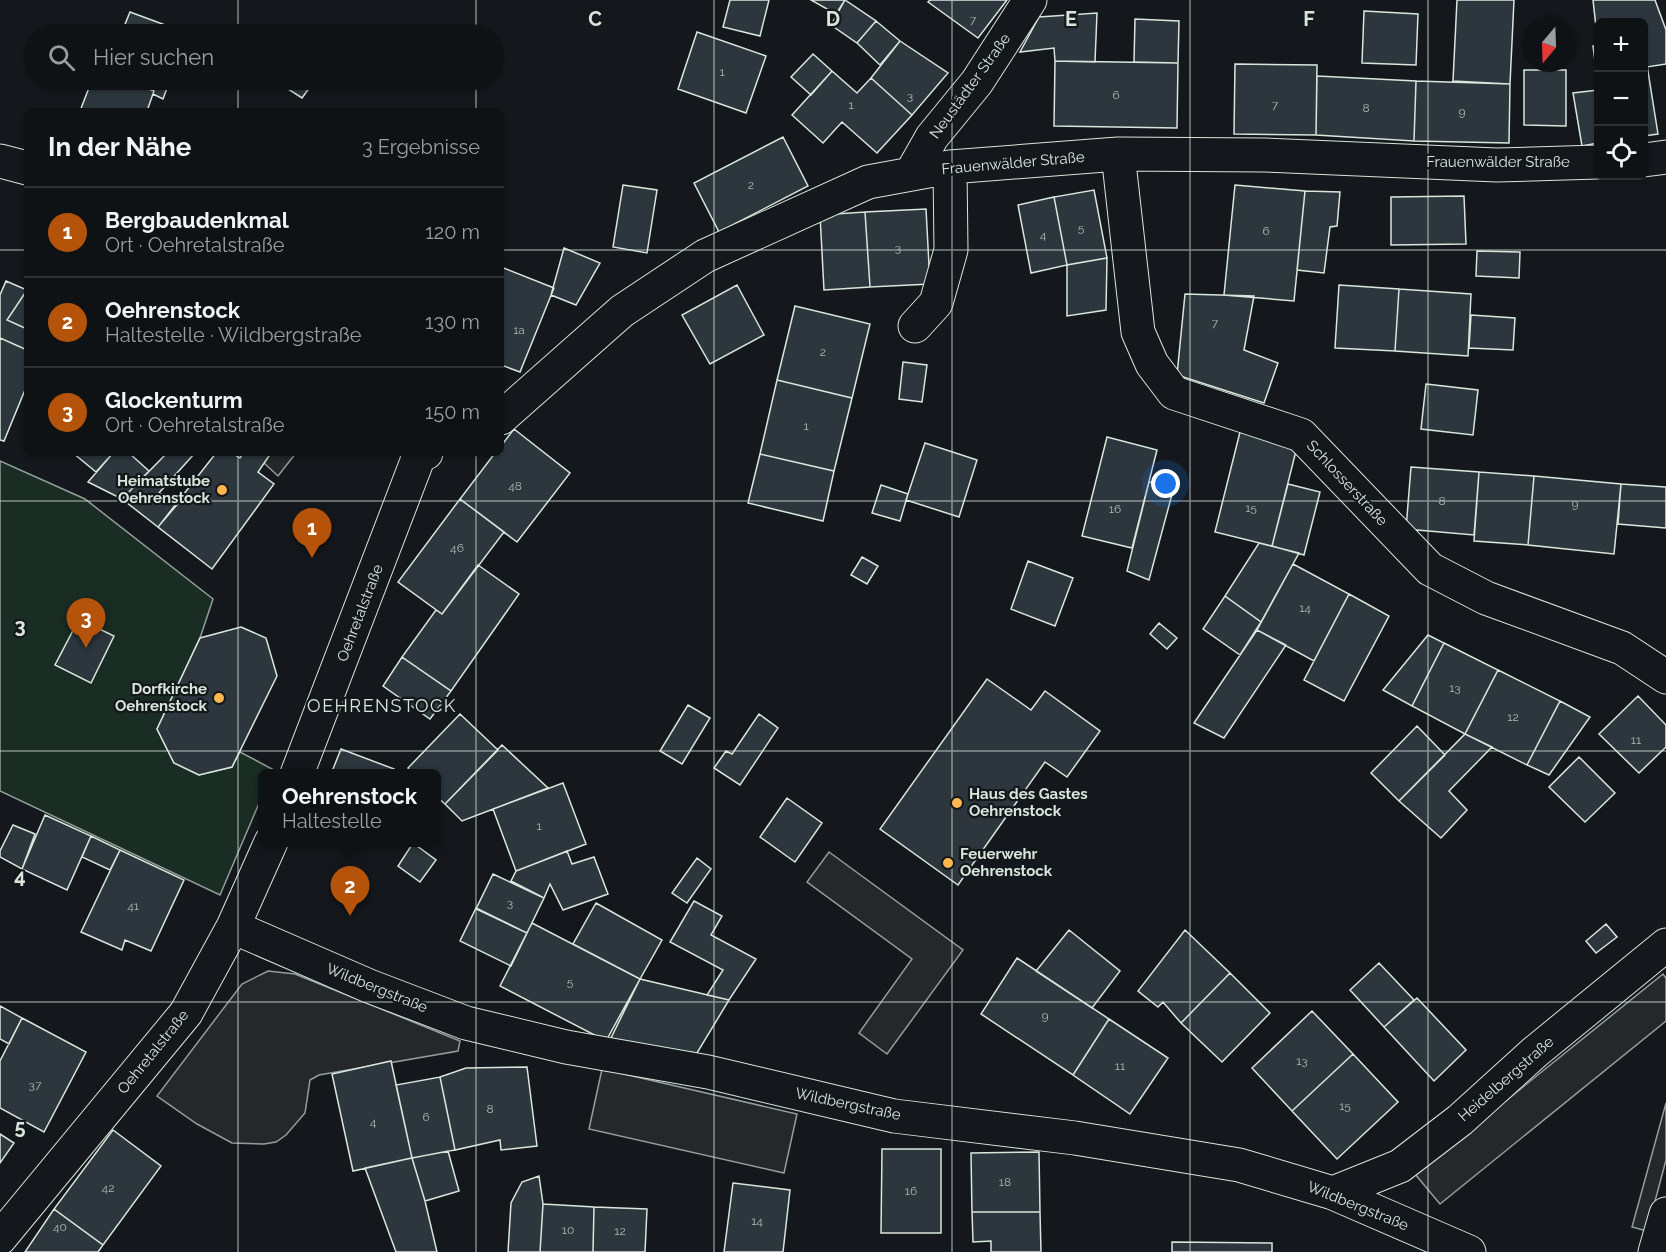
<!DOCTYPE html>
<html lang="de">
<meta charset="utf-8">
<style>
body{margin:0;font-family:Raleway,sans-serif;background:#181b1e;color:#f1f3f6}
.controls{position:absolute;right:18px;top:18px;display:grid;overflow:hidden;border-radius:9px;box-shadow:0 2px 4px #0004}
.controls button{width:54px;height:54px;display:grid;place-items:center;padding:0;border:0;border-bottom:2px solid #2f3234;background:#0f1215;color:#f1f3f6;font:30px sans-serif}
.compass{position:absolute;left:1522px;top:18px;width:54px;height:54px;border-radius:50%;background:#0f1215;box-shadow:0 2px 4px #0004;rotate:199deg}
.you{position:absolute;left:1166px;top:484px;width:21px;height:21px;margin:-15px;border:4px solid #fff;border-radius:50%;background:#1a73e8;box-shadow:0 0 0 9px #1a73e833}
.badge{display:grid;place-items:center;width:39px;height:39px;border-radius:50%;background:#b45309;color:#fff;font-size:20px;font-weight:700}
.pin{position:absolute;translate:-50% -50px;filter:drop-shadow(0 2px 3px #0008)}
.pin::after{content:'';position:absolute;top:32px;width:21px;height:18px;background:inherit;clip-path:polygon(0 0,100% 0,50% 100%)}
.popup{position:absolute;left:258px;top:769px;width:183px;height:78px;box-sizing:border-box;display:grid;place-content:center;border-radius:9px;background:#0f1215;filter:drop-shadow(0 2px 4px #0005);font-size:20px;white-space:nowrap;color:#9b9ea0}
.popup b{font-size:22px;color:#f1f3f6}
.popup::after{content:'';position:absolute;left:50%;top:100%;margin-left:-12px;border:12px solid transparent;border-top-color:#0f1215}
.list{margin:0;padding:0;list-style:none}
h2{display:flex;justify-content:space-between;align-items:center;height:78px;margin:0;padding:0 24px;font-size:26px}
h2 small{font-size:20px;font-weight:400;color:#9b9ea0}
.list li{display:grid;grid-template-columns:39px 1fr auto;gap:18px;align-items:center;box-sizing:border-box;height:90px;padding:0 24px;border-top:2px solid #2f3234}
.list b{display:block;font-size:22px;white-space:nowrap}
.list p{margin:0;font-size:20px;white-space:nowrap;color:#9b9ea0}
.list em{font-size:20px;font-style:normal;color:#9b9ea0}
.icon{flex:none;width:33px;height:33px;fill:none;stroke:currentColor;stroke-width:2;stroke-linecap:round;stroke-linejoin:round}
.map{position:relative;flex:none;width:1666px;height:1252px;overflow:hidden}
.search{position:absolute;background:#0f1215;box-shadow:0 2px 4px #0004;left:24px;top:24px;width:480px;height:66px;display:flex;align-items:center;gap:15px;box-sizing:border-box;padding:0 21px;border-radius:33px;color:#9b9ea0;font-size:22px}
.panel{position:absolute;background:#0f1215;box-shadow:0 2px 4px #0004;left:24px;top:108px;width:480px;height:348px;border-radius:9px}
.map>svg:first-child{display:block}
.green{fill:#1a2d24;stroke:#939e99;stroke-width:1.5}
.parking{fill:#24282b;stroke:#939e99;stroke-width:1.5}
.building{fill:#2c363c;stroke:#d8e6dc;stroke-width:1.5}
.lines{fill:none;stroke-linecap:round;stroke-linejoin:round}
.street-casing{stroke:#d8e6dc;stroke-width:35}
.secondary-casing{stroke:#d8e6dc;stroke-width:35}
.street{stroke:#14181c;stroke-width:33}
.secondary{stroke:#14181c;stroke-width:33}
.grid{fill:none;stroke:#d8e6dc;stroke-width:1.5;stroke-opacity:0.55}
.poi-dot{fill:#ffb74d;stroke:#14181c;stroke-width:2}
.labels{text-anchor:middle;stroke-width:4.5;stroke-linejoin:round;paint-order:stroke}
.number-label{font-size:12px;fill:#adbab4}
.street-label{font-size:15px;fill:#d8e6dc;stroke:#14181c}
.poi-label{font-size:15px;font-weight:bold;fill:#d8e6dc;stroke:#14181c;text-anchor:end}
.quarter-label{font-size:18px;letter-spacing:1.5px;fill:#d8e6dc;stroke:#14181c}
.grid-label{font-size:20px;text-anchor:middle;font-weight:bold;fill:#d8e6dc;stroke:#14181c;stroke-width:4.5;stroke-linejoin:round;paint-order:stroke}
</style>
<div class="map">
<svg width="1666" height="1252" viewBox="0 0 1666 1252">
<rect width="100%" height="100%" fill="#14181c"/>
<!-- green -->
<path class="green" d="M0 461 85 499 213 599 200 638 157 729 174 763 199 775 232 767 240 752 274 770 272 773 263 774V794L220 895 0 791Z"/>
<!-- parking -->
<path class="parking" d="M264 453H296L278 476 264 463Z
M829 852 963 950 887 1054 859 1033 912 959 807 882Z
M268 971 295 974 460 1041 458 1051 319 1075 310 1080 305 1113 286 1135 276 1142 264 1144 232 1143 197 1124 157 1096 242 984Z
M1663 974 1666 978V1021L1440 1204 1415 1174Z
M602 1069 797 1114 784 1173 589 1129Z
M1666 1103V1160L1647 1231 1632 1227Z"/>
<!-- building -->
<path class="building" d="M730 0H769L760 36 723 27Z
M811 0H845L836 14Z
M845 0 876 21 857 43 831 25Z
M930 0H1007L978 38 928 2Z
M1457 0H1514L1510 84 1453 81Z
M1593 0H1655L1666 30V64L1647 67 1644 22H1598L1597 36Z
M1364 11 1418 14 1416 65 1362 63Z
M130 12 187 33V34H121Z
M1097 13 1095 62 1055 61 1054 48 1020 52 1039 17Z
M1135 19 1179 21 1178 63 1134 62Z
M876 21 900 41 880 65 857 43Z
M697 32 766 56 746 113 678 89Z
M900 41 948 73 912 115 871 78Z
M1593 46H1598V84Z
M1644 46 1658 134 1644 136Z
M813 54 832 71 811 95 791 77Z
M1055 61 1178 63 1177 128 1054 126Z
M1235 64 1317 65 1316 135 1234 134Z
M1524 70H1566V126L1524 125Z
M832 71 857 93 871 78 912 115 877 153 842 122 823 143 792 115Z
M1317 76 1416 81 1414 141 1316 135Z
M92 80H125L154 91 147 111H80Z
M125 80H170L163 99 153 94 154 91Z
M274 80H315L302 98Z
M1416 81 1510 84 1509 143 1414 141Z
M1598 90V143L1582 146 1573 93Z
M783 137 808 186 719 232 694 183Z
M623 185 657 190 647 253 613 247Z
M1235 185 1305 191 1294 301 1224 295Z
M1094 190 1107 258 1067 265 1054 197Z
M1305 191 1340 192 1337 226 1330 227 1324 273 1297 270Z
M1464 196 1466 244 1391 245V197Z
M1054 197 1067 265 1031 273 1018 205Z
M926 209 930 284 870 287 865 212Z
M865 212 870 287 824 290 820 215Z
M564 248 600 263 576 305 551 295Z
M1477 251 1520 252 1519 278 1476 276Z
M1107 258 1106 310 1067 316V265Z
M501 267 554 288 520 372 501 365Z
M6 281 27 290 7 320 27 329V350L0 338V295Z
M737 285 764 335 710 364 682 315Z
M1339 285 1399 289 1395 351 1335 348Z
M1399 289 1471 294 1468 356 1395 351Z
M27 290V329L7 320Z
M1185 294 1254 296 1244 350 1278 363 1264 403 1177 375Z
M795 306 870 324 852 398 777 380Z
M1471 315 1515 318 1513 350 1469 348Z
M0 338 27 350V385L4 441 0 440Z
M903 362 927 365 922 402 899 399Z
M777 380 852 398 834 471 760 454Z
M1426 384 1478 390 1473 435 1421 429Z
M514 429 570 473 517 542 460 499 495 453H501V446Z
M1240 432 1297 447 1272 546 1215 532Z
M1107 437 1157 450 1132 548 1082 536Z
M925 443 977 460 959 517 906 500Z
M73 453H113L96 472Z
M113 453H129L149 471 122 499 88 482Z
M167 453H195L159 493 181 500 158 527 122 499Z
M216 453H232L240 458 243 453H264L269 456 258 472 274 484 212 569 158 527Z
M760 454 834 471 823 521 748 503Z
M1411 467 1479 472 1474 535 1406 529Z
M1479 472 1534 476 1528 545 1474 541Z
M1534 476 1621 484 1614 554 1528 545Z
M1149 482 1174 487 1149 580 1127 571Z
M1288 484 1320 492 1304 555 1272 546Z
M1621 484 1666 487V528L1618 524Z
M881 485 908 494 900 521 872 513Z
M460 499 504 532 442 614 398 582Z
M1259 543 1299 553 1261 622 1225 596Z
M862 557 878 566 867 584 851 575Z
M1028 561 1073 578 1055 626 1011 609Z
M1293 564 1349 594 1314 661 1257 630Z
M478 565 519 594 451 691 402 657 436 610 442 614Z
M1349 594 1389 616 1344 701 1304 680Z
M1225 596 1261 622 1240 655 1203 629Z
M79 619 114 636 91 683 55 665Z
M1159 623 1177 638 1167 649 1150 634Z
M241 627 266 638 277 676 232 767 199 775 174 763 157 729 200 638Z
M1257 630 1286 645 1224 738 1194 723Z
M1428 635 1444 643 1412 706 1383 690Z
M1444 643 1498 670 1465 734 1412 706Z
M402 657 451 691 430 719 383 686Z
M1498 670 1560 701 1527 765 1465 734Z
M987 679 1031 710 1045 691 1100 731 1067 777 1045 762 958 885 880 829Z
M1638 696 1666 725V747L1639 773 1599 734Z
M1560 701 1590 717 1549 775 1527 765Z
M688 705 710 718 682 764 660 751Z
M460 714 498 750 445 804 437 797V774H413L408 768Z
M759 714 778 728 740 785 714 768 726 751 732 754Z
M1417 726 1445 755 1399 801 1371 773Z
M1465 734 1492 747 1449 791 1467 810 1441 838 1399 801Z
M502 745 548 788 462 821 445 804Z
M341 749 394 769 392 774H331Z
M1579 757 1615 793 1585 822 1549 787Z
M563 783 586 844 516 871 493 809Z
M787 798 822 823 795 862 760 837Z
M45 815 91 836 67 890 22 869Z
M13 825 35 834 22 869 0 857V851Z
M91 836 120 850 110 870 82 857Z
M413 843 436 860 420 882 398 866Z
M120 850 184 880 151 951 125 940 122 950 81 932Z
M567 851 572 864 594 857 608 894 563 910 550 884 544 898 511 881 516 871Z
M697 858 711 869 687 903 672 893Z
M493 874 544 898 527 933 476 909Z
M694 901 722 916 711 935 756 959 729 1000 707 995 723 970 670 942Z
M596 903 662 940 640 979 573 944Z
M476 908 527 933 511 966 460 941Z
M532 923 640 979 606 1041 500 986Z
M1606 924 1617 937 1596 953 1586 941Z
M1069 930 1120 971 1092 1008 1036 971Z
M1185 930 1230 973 1181 1023 1163 1002 1158 1007 1138 991Z
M1017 958 1109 1019 1073 1075 981 1014Z
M1379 963 1414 1000 1384 1027 1350 990Z
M1230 973 1270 1013 1222 1062 1181 1023Z
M640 979 729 1000 697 1053 609 1042Z
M1417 998 1466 1050 1434 1081 1384 1027Z
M0 1006 22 1018 9 1044 0 1039Z
M1312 1011 1353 1054 1292 1111 1252 1068Z
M22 1018 86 1052 44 1132 0 1108V1061Z
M1109 1019 1168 1058 1130 1114 1073 1075Z
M1353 1054 1398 1102 1337 1159 1292 1111Z
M391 1061 412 1158 353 1171 332 1074Z
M527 1067 537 1146 501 1150 500 1140 455 1150 440 1077 466 1068Z
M440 1077 455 1150 412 1158 396 1085Z
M113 1130 161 1166 103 1245 54 1209Z
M0 1134 14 1143 0 1163Z
M882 1149H941V1233H881Z
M448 1151 459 1191 425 1201 412 1158Z
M1039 1152 1040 1212H972L971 1153Z
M412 1158 425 1201 437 1252H396L365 1168Z
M539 1176 543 1204 540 1252H508L511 1203 522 1182Z
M733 1183 790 1190 783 1252H724Z
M543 1204 594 1207 593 1252H540Z
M594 1207 647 1209 645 1252H593Z
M54 1209 103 1245 98 1252H25Z
M972 1212H1040L1041 1252H991V1241L973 1242Z
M1172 1242 1272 1243V1252H1172Z"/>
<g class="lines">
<!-- street casing -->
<g class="street-casing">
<path id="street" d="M1118 154 1138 332 1152 364 1174 393 1301 435 1430 569 1486 598 1622 648 1666 677
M1644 160 1666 157
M911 174 932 137 977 82 1030 0
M915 326 936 303 951 250 950 167
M501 418 622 311 705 256 868 182 950 167 1118 154 1264 155 1497 165 1598 162
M297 774 419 456 426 453
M233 927 369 986 466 1023 566 1047 708 1072 894 1116 1075 1138 1239 1165 1333 1193 1469 1252
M1333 1193 1400 1166 1460 1120 1535 1052 1666 945
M0 1238 186 1013 233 927 271 842
M1655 1252 1666 1214"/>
</g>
<!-- secondary casing -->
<g class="secondary-casing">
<path id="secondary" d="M0 161 27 168
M417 453 419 456"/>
</g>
<!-- street -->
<use href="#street" class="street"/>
<!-- secondary -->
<use href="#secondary" class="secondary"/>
</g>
<!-- grid -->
<path class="grid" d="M238 0V34M476 0V34M714 0V1252M952 0V1252M1190 0V1252M1428 0V1252M238 80V111M476 80V111M0 250H27M501 250H1666M238 453V1252M476 453V1252M0 501H1666M0 751H1666M0 1002H1666"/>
<!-- markers -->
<g class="poi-dot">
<circle cx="222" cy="490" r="6"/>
<circle cx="219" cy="698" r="6"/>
<circle cx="957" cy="803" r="6"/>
<circle cx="948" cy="863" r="6"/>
</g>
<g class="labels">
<!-- number labels -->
<g class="number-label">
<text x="973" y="24">7</text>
<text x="722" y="76">1</text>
<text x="1116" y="99">6</text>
<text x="910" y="100">3</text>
<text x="851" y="109">1</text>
<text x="1275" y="109">7</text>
<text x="1366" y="112">8</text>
<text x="1462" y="116">9</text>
<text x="751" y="189">2</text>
<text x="1081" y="232">5</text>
<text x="1266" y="235">6</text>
<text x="1043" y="239">4</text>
<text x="898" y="252">3</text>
<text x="1215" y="327">7</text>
<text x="519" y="334">1a</text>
<text x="823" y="356">2</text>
<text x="806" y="430">1</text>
<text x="515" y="490">48</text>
<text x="1442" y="505">8</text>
<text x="1575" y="508">9</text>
<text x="1251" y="512">15</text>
<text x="1115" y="513">16</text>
<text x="457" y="552">46</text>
<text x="1305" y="612">14</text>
<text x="1455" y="692">13</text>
<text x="1513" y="721">12</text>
<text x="1636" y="744">11</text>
<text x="539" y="830">1</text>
<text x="510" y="907">3</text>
<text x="133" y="910">41</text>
<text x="570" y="986">5</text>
<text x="1045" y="1020">9</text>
<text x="1302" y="1065">13</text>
<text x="1120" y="1070">11</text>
<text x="35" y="1089">37</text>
<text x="1345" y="1110">15</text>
<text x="490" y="1113">8</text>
<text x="426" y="1121">6</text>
<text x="373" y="1126">4</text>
<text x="1005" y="1186">18</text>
<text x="108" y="1192">42</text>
<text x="911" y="1195">16</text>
<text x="757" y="1225">14</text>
<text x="60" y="1231">40</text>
<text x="568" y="1234">10</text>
<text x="620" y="1235">12</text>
</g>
<!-- street labels -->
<g class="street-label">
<text transform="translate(970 86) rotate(-54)" y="5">Neustädter Straße</text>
<text x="1498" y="167">Frauenwälder Straße</text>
<text transform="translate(1013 163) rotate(-5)" y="5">Frauenwälder Straße</text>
<text transform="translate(1347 483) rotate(47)" y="5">Schlosserstraße</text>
<text transform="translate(360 613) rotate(-69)" y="5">Oehretalstraße</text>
<text transform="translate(377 988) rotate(22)" y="5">Wildbergstraße</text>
<text transform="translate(153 1052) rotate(-51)" y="5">Oehretalstraße</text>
<text transform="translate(1506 1079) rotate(-41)" y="5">Heidelbergstraße</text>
<text transform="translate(848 1104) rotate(12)" y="5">Wildbergstraße</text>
<text transform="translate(1358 1206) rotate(22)" y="5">Wildbergstraße</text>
</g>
<!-- poi labels -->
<g class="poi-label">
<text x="210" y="486">Heimatstube<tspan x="210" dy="17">Oehrenstock</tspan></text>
<text x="207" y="694">Dorfkirche<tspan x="207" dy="17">Oehrenstock</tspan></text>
<text x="969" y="799" text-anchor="start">Haus des Gastes<tspan x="969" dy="17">Oehrenstock</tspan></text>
<text x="960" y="859" text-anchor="start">Feuerwehr<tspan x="960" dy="17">Oehrenstock</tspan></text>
</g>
<!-- quarter labels -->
<g class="quarter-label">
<text x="382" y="712">OEHRENSTOCK</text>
</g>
</g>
<g class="grid-label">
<text x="595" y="26">C</text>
<text x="833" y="26">D</text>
<text x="1071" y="26">E</text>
<text x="1309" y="26">F</text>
<text x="20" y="633">3</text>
<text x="20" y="883">4</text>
<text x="20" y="1134">5</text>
</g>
</svg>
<div class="controls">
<button>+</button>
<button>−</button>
<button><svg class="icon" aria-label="locate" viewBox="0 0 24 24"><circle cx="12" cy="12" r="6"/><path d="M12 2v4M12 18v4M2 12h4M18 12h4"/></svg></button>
</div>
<svg class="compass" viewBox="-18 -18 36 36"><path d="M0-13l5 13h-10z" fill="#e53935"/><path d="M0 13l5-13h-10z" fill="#9b9ea0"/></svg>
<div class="you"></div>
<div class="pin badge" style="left:312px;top:558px">1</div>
<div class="pin badge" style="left:350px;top:916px">2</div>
<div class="popup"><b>Oehrenstock</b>Haltestelle</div>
<div class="pin badge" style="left:86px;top:648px">3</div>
<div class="search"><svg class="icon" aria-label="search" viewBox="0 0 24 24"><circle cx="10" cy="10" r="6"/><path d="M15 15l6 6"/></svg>Hier suchen</div>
<section class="panel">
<h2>In der Nähe<small>3 Ergebnisse</small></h2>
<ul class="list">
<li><span class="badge">1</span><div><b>Bergbaudenkmal</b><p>Ort · Oehretalstraße</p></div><em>120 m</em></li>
<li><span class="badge">2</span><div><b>Oehrenstock</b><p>Haltestelle · Wildbergstraße</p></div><em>130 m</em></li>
<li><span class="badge">3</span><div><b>Glockenturm</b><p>Ort · Oehretalstraße</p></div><em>150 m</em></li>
</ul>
</section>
</div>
